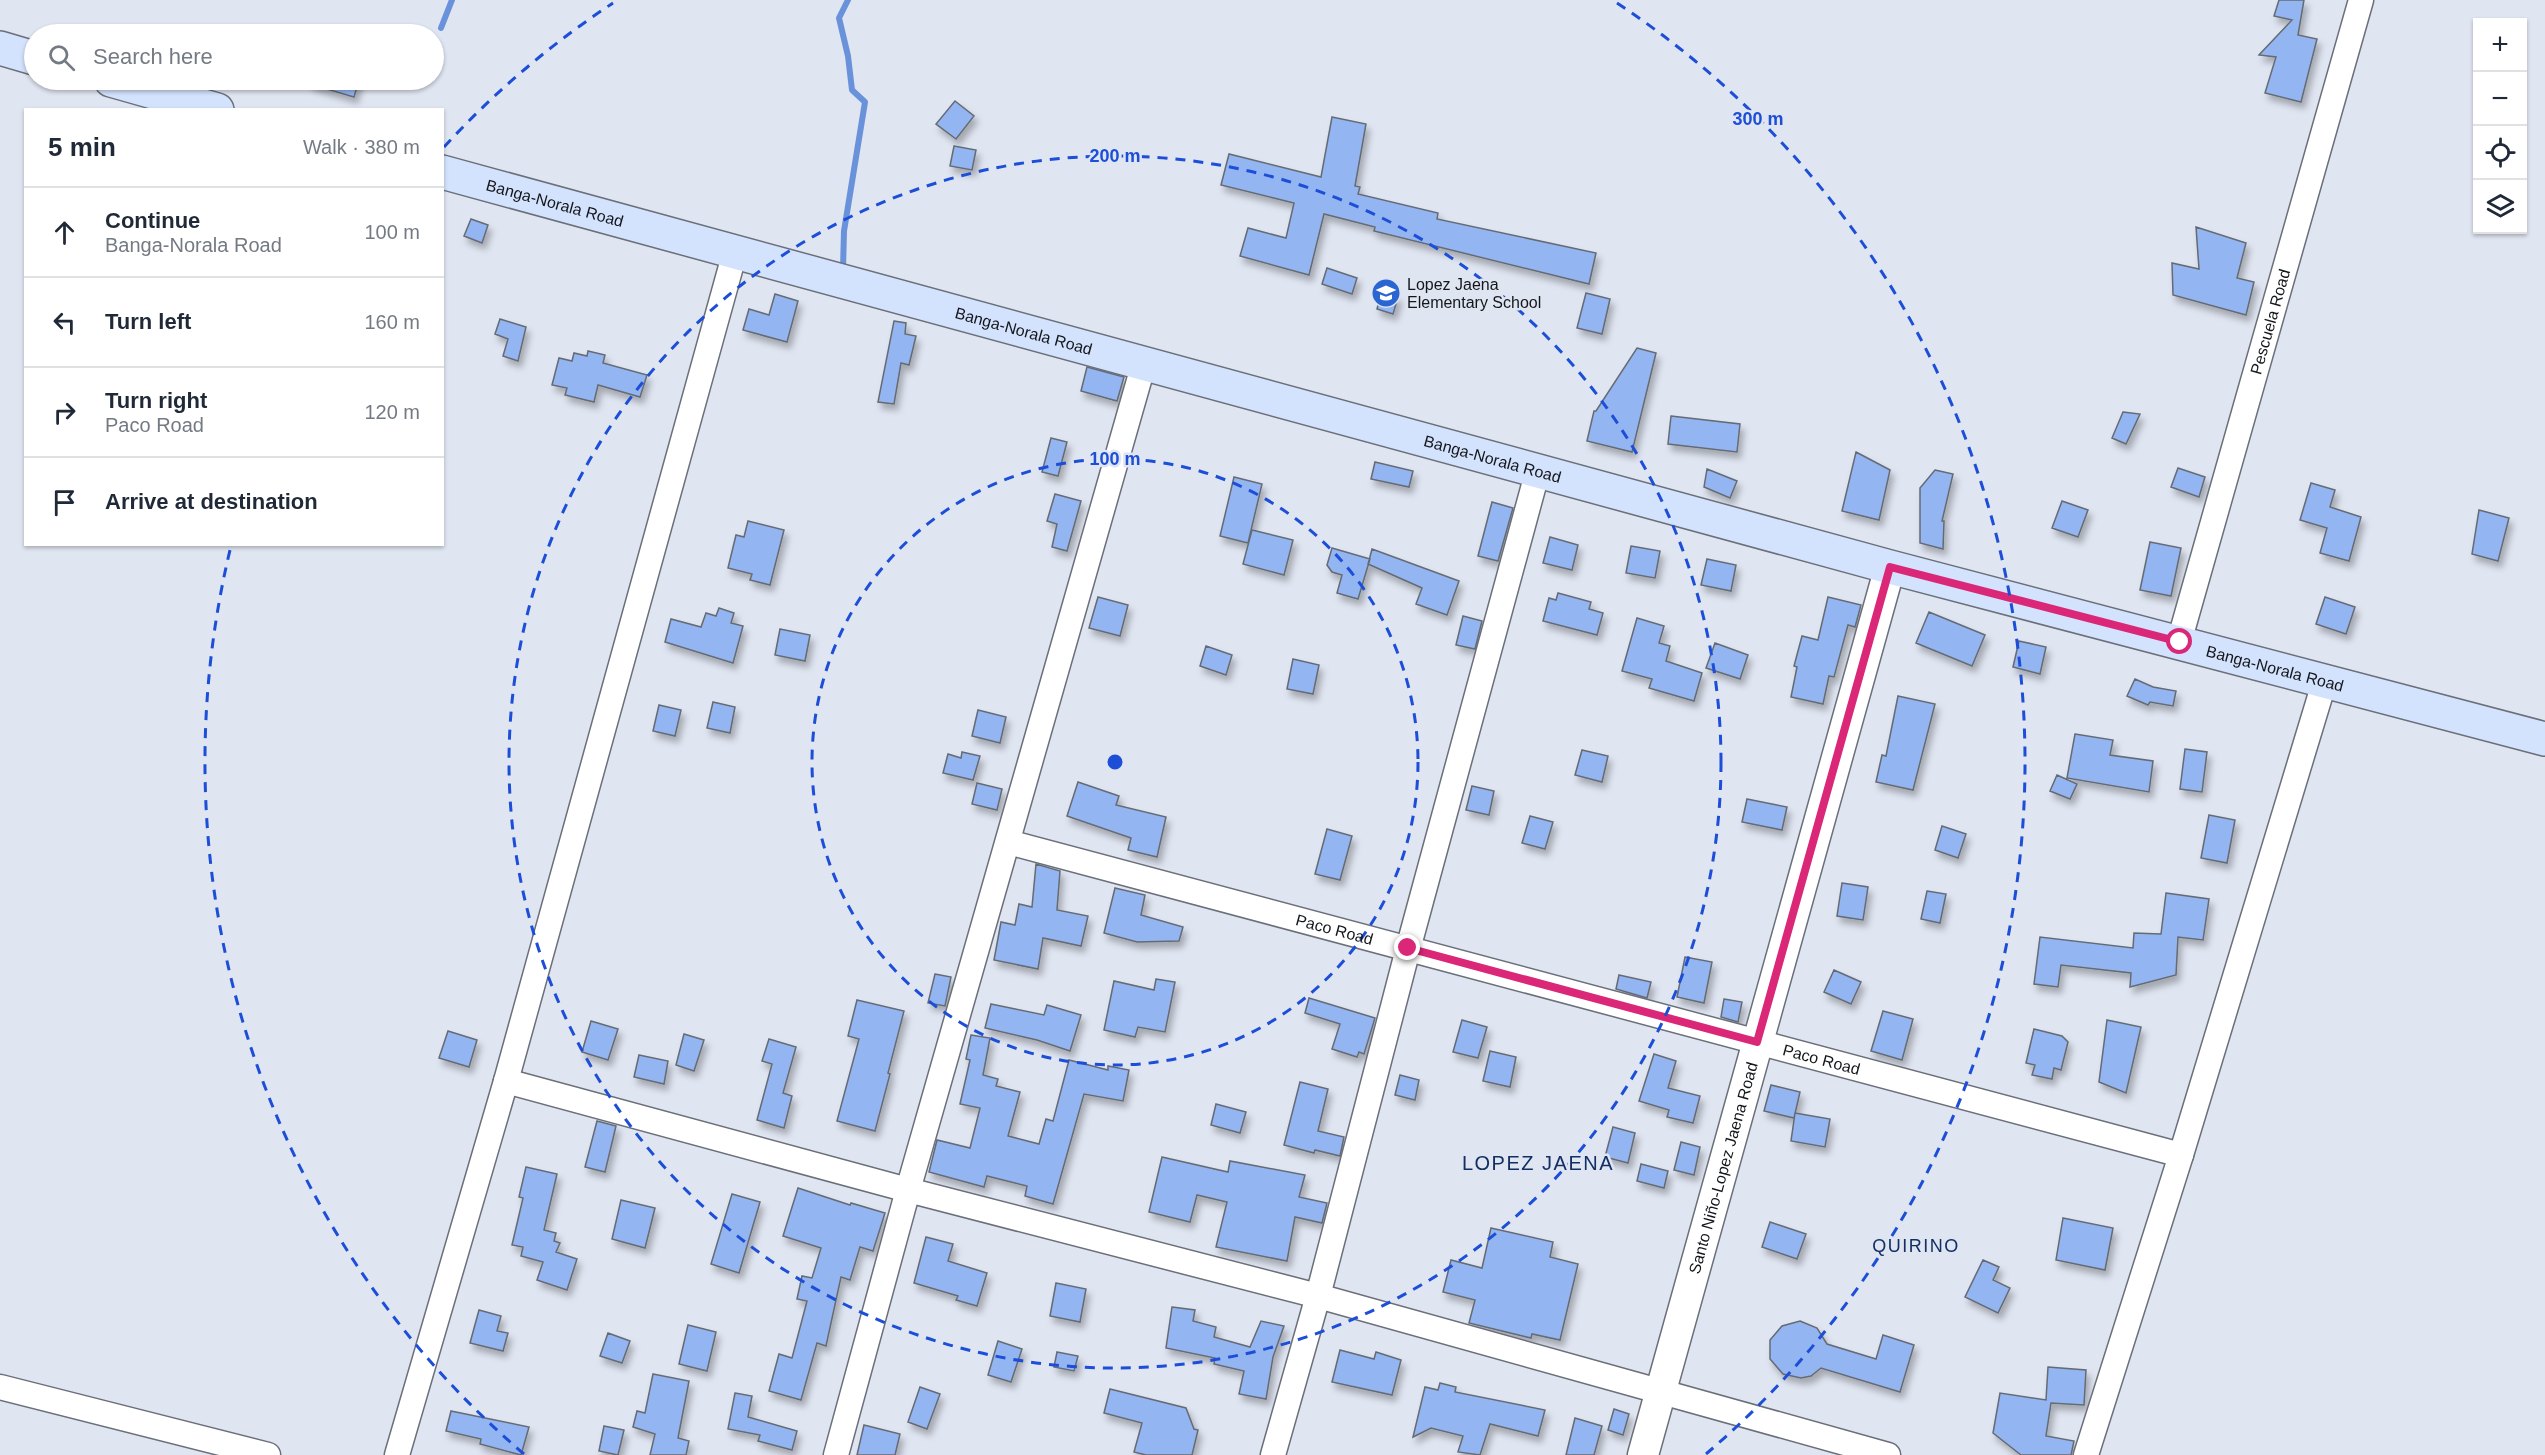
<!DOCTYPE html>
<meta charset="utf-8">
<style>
body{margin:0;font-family:Arial,sans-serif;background:#f6f6f7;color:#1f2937}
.controls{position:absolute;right:18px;top:18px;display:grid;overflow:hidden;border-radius:0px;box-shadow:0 2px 4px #0004}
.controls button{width:54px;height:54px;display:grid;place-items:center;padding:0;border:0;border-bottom:2px solid #e0e1e3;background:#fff;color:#1f2937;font:30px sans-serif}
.stop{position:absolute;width:18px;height:18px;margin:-14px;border:4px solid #db2777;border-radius:50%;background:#fff}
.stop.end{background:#db2777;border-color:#fff;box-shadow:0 2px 6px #0008}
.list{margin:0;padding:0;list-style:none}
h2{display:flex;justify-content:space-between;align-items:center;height:78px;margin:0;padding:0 24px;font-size:26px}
h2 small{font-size:20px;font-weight:400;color:#747a83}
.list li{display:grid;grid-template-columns:39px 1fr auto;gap:18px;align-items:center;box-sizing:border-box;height:90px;padding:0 24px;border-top:2px solid #e0e1e3}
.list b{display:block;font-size:22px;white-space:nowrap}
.list p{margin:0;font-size:20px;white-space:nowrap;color:#747a83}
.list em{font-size:20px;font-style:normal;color:#747a83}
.icon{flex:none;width:33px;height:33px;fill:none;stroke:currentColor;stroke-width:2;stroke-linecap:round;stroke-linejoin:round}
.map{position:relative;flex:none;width:2545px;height:1455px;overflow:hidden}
.search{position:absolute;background:#fff;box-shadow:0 2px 4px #0004;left:24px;top:24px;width:420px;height:66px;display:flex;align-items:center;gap:15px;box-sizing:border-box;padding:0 21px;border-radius:33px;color:#747a83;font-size:22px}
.panel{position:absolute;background:#fff;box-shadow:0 2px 4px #0004;left:24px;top:108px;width:420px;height:438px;border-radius:0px}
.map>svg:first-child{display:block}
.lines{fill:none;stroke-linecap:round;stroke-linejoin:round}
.stream{stroke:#6992db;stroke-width:6}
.building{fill:#93b5f2;stroke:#656b74;stroke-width:1.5;filter:url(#shadow)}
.minor-casing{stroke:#6a6f79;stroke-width:27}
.tertiary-casing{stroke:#6a6f79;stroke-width:33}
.secondary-casing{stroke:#6a6f79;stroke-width:36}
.minor{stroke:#fff;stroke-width:24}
.tertiary{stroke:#fff;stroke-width:30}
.secondary{stroke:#d3e2fd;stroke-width:33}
.route{stroke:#db2777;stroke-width:8}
.ring{fill:none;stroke:#1d4ed8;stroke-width:3;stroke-dasharray:10 8}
.labels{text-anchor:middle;stroke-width:5;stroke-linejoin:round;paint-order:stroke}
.street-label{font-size:16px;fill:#14161a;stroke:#dfe5f1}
.poi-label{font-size:16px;fill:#14161a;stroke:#dfe5f1;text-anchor:start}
.neighbourhood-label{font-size:18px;letter-spacing:1.5px;fill:#132f64;stroke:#dfe5f1}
.quarter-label{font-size:20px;letter-spacing:1.5px;fill:#132f64;stroke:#dfe5f1}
.centre{fill:#1d4ed8;stroke:#dfe5f1;stroke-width:3}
.ring-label{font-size:18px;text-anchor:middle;font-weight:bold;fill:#1d4ed8;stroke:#dfe5f1;stroke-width:5;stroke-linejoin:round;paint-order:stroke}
</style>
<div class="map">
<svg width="2545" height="1455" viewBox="0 0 2545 1455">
<defs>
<filter id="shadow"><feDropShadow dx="3.5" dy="6" stdDeviation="3" flood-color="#0004"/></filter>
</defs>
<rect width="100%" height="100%" fill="#dfe5f1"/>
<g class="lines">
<!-- stream -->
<path class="stream" d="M441 28 452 0
M843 269 844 231 865 102 852 90 848 56 839 18 848 0"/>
</g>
<!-- building -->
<path class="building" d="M2279 0H2304L2298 35 2317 39 2301 102 2265 93 2276 57 2259 55 2292 20 2274 16Z
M311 80H359L354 97 310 84Z
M955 101 974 116 956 139 936 124Z
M1332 117 1366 124 1355 186 1360 187 1358 194 1438 213 1437 219 1596 253 1589 284 1374 231 1375 227 1324 214 1309 275 1240 256 1248 228 1286 238 1294 203 1221 185 1229 154 1321 177Z
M954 146 976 150 972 170 950 166Z
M471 219 488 225 482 243 464 236Z
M2196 227 2246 243 2237 278 2254 282 2246 315 2173 295 2172 263 2199 269Z
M1327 268 1357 278 1352 294 1322 284Z
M1381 293 1398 297 1393 314 1377 309Z
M1586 293 1610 299 1602 334 1577 328Z
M775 294 798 301 787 342 743 330 749 309 769 315Z
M500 319 526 327 518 361 503 356 508 339 495 334Z
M894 321 906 323 905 334 916 336 909 365 901 363 894 404 878 402Z
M1637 348 1656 353 1632 452 1587 441 1594 411H1596Z
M588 351 605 355 603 363 647 375 640 397 598 385 594 402 565 395 567 388 552 385 559 358 572 361 574 353 587 356Z
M1087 367 1124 377 1117 401 1081 391Z
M2123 412 2140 414 2126 444 2112 438Z
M1671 416 1740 424 1737 452 1668 444Z
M1051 438 1067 442 1058 476 1042 472Z
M1856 452 1890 470 1879 520 1842 511Z
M1375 462 1413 471 1409 487 1371 479Z
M2178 468 2205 477 2199 497 2171 487Z
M1707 469 1737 481 1730 498 1704 487Z
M1935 470 1953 474 1942 521H1944L1943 549 1920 543V488Z
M1234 477 1262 484 1248 543 1220 536Z
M2311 483 2335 490 2330 507 2361 517 2349 561 2320 553 2327 528 2300 520Z
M1055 494 1081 501 1067 551 1052 547 1057 524 1047 521Z
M2062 501 2088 510 2078 537 2052 528Z
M1492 502 1513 508 1498 561 1478 556Z
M2479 510 2509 518 2498 561 2472 554Z
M748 521 784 530 770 585 750 580 752 574 728 568 736 535 744 537Z
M1252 530 1293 540 1284 575 1243 564Z
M1550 537 1578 545 1572 570 1543 563Z
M2150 542 2181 548 2171 596 2140 590Z
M1631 546 1660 551 1655 578 1626 573Z
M1332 548 1370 559 1358 599 1337 593 1342 575 1332 572 1327 565Z
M1372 549 1459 581 1447 615 1416 604 1422 588 1368 564Z
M1707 559 1736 565 1731 591 1701 585Z
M1558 593 1591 602 1589 609 1603 613 1597 635 1543 621 1549 598 1556 600Z
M1098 597 1128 605 1120 636 1089 628Z
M1828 597 1861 605 1855 627 1848 625 1834 677 1829 676 1823 704 1791 697 1797 667 1794 666 1802 636 1818 640Z
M2325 597 2355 607 2346 634 2316 624Z
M719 608 734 613 731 623 743 626 733 663 665 642 671 619 701 627 706 613 716 616Z
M1929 612 1985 635 1972 666 1916 643Z
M1463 616 1482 621 1475 649 1456 645Z
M1637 618 1664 626 1659 643 1670 646 1666 661 1702 673 1694 701 1649 688 1652 679 1622 671Z
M780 629 810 635 805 661 775 655Z
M2019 641 2046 647 2040 674 2013 667Z
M1715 643 1748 655 1740 679 1706 668Z
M1206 646 1232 655 1226 675 1200 666Z
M1293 659 1319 665 1313 694 1287 689Z
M2135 679 2153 687 2176 691 2173 706 2150 702 2148 705 2127 696Z
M1898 696 1935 704 1913 790 1876 782 1882 755 1886 756Z
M713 702 735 707 730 733 707 728Z
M659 705 681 710 675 736 653 731Z
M978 710 1006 717 1000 743 972 736Z
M2075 734 2113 740 2110 755 2153 761 2149 792 2067 778Z
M2185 749 2207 752 2202 792 2180 789Z
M1582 750 1608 756 1602 782 1575 775Z
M962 752 980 756 973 780 943 773 948 754 961 758Z
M2057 775 2077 784 2070 799 2050 791Z
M1078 782 1119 796 1116 805 1166 817 1157 857 1128 850 1131 838 1067 816Z
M977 783 1002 789 997 810 972 804Z
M1472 786 1494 791 1489 815 1466 810Z
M1747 799 1787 807 1782 830 1742 822Z
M2209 815 2235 820 2227 863 2201 858Z
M1530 816 1553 822 1545 849 1522 843Z
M1942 826 1966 834 1958 858 1935 850Z
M1327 829 1352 836 1340 880 1315 874Z
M1036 864 1060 871 1057 910 1088 916 1081 946 1043 938 1038 969 994 960 1001 922 1015 925 1019 904 1032 907Z
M1842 883 1868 887 1863 920 1837 916Z
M1115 888 1145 895 1141 915 1183 927 1179 941 1137 942 1104 933Z
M1927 891 1946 894 1940 923 1921 919Z
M2166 893 2209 899 2203 940 2178 937 2176 975 2130 987 2131 973 2061 965 2058 987 2034 984 2040 937 2133 948 2134 933 2161 934Z
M1685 957 1712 962 1704 1003 1677 997Z
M1834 970 1861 982 1851 1004 1824 992Z
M935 974 951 977 945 1006 928 1003Z
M1619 975 1651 982 1647 998 1616 989Z
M1156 979 1175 982 1165 1032 1138 1027 1135 1037 1104 1030 1114 981 1154 990Z
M1309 998 1375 1018 1364 1054 1359 1052 1357 1057 1332 1049 1340 1024 1305 1013Z
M1724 999 1742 1002 1738 1022 1721 1017Z
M857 1000 904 1011 888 1073 890 1074 875 1131 837 1121 859 1039 848 1036Z
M991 1004 1044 1015 1047 1005 1081 1015 1070 1051 1037 1040 985 1028Z
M1883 1011 1913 1019 1902 1060 1871 1051Z
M1462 1020 1487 1027 1478 1058 1453 1052Z
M2107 1020 2141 1027 2126 1093 2099 1082Z
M591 1021 618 1029 608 1060 582 1052Z
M2034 1029 2062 1036 2068 1042 2061 1070 2054 1068 2052 1079 2032 1075 2035 1065 2026 1063Z
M448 1031 477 1040 469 1067 439 1058Z
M684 1034 704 1040 694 1071 676 1065Z
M971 1035 990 1038 983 1075 998 1079 996 1086 1020 1092 1008 1136 1039 1144 1046 1119 1053 1121 1069 1060 1108 1070V1066L1129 1070 1123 1101 1084 1094 1053 1204 1025 1196 1027 1186 987 1176 984 1187 929 1172 937 1140 970 1148 980 1108 960 1104 970 1060 966 1059Z
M769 1039 796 1047 783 1093 792 1096 784 1128 757 1120 772 1064 762 1061Z
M1490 1051 1516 1057 1510 1087 1483 1081Z
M1654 1054 1676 1061 1668 1088 1700 1096 1693 1123 1667 1117 1669 1110 1639 1101Z
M639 1055 668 1061 664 1084 634 1077Z
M1400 1075 1419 1080 1415 1100 1395 1095Z
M1300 1082 1328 1089 1318 1131 1344 1137 1340 1156 1315 1150 1314 1153 1284 1145Z
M1771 1085 1800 1092 1794 1118 1764 1111Z
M1216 1104 1246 1112 1240 1133 1211 1125Z
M1795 1113 1830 1119 1825 1147 1791 1141Z
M597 1121 616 1126 605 1172 585 1167Z
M1613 1127 1635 1133 1628 1163 1605 1157Z
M1681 1142 1700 1147 1694 1175 1674 1170Z
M1162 1157 1228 1172 1230 1161 1305 1175 1299 1197 1327 1203 1322 1223 1295 1217 1287 1261 1216 1247 1227 1202 1197 1195 1190 1222 1149 1212Z
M1641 1164 1668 1171 1664 1188 1637 1181Z
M526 1167 557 1174 544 1230 556 1233 554 1241 560 1243 556 1252 577 1259 567 1290 537 1280 543 1262 521 1256 523 1247 512 1245 523 1198 519 1197Z
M798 1188 850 1205 851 1203 885 1213 873 1251 860 1247 850 1280 841 1277 826 1346 817 1343 801 1400 769 1391 779 1354 792 1358 807 1301 797 1299 802 1276 812 1278 821 1248 783 1236Z
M732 1194 760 1202 739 1273 711 1264Z
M621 1200 655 1208 645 1248 612 1239Z
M2063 1218 2113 1228 2105 1270 2056 1260Z
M1770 1222 1806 1234 1797 1259 1762 1247Z
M1491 1228 1553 1242 1550 1257 1578 1264 1560 1340 1532 1334 1531 1338 1469 1323 1475 1300 1443 1292 1451 1260 1482 1268Z
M926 1237 953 1244 948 1261 987 1273 977 1306 956 1300 958 1296 914 1283Z
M1983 1260 1999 1267 1993 1280 2010 1288 1998 1313 1965 1297Z
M1056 1283 1086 1289 1080 1322 1050 1316Z
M1172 1307 1195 1310 1193 1321 1216 1327 1214 1337 1250 1347 1261 1321 1284 1326 1273 1357 1266 1399 1239 1394 1244 1371 1214 1364 1215 1358 1166 1348Z
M479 1310 501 1316 497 1331 508 1333 503 1351 470 1343Z
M1800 1321 1817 1328 1827 1344 1876 1359 1883 1335 1914 1345 1900 1392 1821 1368 1811 1376 1801 1378 1783 1374 1770 1359V1340L1782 1326Z
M688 1325 716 1332 707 1371 679 1364Z
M608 1333 630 1341 622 1363 600 1356Z
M998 1341 1022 1349 1011 1382 988 1375Z
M1340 1350 1374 1359 1376 1352 1401 1360 1392 1395 1332 1382Z
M1057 1352 1078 1356 1074 1371 1054 1367Z
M2048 1367 2086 1370 2084 1405 2051 1403 2046 1436 2074 1441 2071 1455H2021L1993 1433 2000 1393 2046 1400Z
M653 1374 689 1381 678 1438 689 1441 686 1455H650L655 1434 633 1427 637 1411 645 1413Z
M1440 1383 1456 1387 1455 1392 1545 1410 1538 1436 1490 1424 1480 1455 1458 1452 1463 1436 1431 1428 1413 1437 1425 1387 1438 1390Z
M920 1387 940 1394 927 1429 908 1422Z
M1110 1389 1186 1408 1194 1429 1198 1430 1192 1455H1146L1134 1452 1142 1423 1104 1413Z
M735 1393 752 1396 748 1417 797 1431 792 1450 758 1441 760 1435 728 1429Z
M1614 1409 1629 1414 1623 1435 1608 1430Z
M451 1411 529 1427 521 1455 480 1444 481 1439 446 1431Z
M1575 1418 1602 1426 1594 1455H1566Z
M864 1425 900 1434 895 1455H857Z
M604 1426 624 1430 618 1455 599 1451Z"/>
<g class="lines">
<!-- minor casing -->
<g class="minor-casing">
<g id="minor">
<path id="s1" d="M2179 642 2361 0"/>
<path id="s2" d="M1008 842 2181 1155"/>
<path d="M506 1081 908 1190 1318 1296 1888 1455"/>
<path d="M0 1387 268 1455"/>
<path d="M397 1455 506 1081 735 252"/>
<path d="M836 1455 908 1190 1144 363"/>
<path d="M1273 1455 1318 1296 1408 949 1538 470"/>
<path d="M2086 1455 2181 1155 2325 680"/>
</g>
</g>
<!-- tertiary casing -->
<g class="tertiary-casing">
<g id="tertiary">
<path id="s3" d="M1643 1455 1890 567"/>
</g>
</g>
<!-- secondary casing -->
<g class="secondary-casing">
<g id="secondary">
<path d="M0 48 34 58"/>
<path d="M111 80 217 110"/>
<path id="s4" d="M442 172 1890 567 2545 739"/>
</g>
</g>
<!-- minor -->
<use href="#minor" class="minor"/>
<!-- tertiary -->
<use href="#tertiary" class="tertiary"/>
<!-- secondary -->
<use href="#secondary" class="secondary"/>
</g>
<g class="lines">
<!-- route -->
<path class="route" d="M1408 948 1757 1042 1890 567 2180 642"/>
</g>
<!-- distance rings -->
<g class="ring">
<circle cx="1115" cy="762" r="303"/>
<circle cx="1115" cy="762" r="606"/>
<path d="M524 1454A910 910 0 0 1 230 550M444 147A910 910 0 0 1 613 3M1617 3A910 910 0 0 1 1706 1454"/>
</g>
<!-- icons -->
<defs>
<g id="school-disc" transform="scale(1.5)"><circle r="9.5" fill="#2a65d2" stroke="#dfe5f1"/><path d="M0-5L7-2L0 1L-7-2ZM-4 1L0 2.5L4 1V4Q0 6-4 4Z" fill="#fff"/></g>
</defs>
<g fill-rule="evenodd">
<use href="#school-disc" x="1386" y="293"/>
</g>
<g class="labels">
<!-- street labels -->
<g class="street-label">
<text dy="6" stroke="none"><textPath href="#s4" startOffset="117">Banga-Norala Road</textPath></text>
<text dy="6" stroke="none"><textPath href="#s1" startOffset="333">Pescuela Road</textPath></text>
<text dy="6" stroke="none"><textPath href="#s4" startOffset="603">Banga-Norala Road</textPath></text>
<text dy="6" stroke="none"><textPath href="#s4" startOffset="1089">Banga-Norala Road</textPath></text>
<text dy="6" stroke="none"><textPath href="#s4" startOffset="1899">Banga-Norala Road</textPath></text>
<text dy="6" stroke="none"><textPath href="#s2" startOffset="338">Paco Road</textPath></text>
<text dy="6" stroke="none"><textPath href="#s2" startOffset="842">Paco Road</textPath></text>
<text dy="6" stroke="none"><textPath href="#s3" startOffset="298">Santo Niño-Lopez Jaena Road</textPath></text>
</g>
<!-- poi labels -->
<g class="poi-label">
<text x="1407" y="290">Lopez Jaena<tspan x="1407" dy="18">Elementary School</tspan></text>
</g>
<!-- neighbourhood labels -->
<g class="neighbourhood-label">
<text x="1916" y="1252">QUIRINO</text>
</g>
<!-- quarter labels -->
<g class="quarter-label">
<text x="1538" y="1170">LOPEZ JAENA</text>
</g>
</g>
<circle cx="1115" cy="762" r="9" class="centre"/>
<g class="ring-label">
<text x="1758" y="125">300 m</text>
<text x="1115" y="162">200 m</text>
<text x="1115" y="465">100 m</text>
</g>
</svg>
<div class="controls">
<button>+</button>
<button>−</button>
<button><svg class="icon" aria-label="locate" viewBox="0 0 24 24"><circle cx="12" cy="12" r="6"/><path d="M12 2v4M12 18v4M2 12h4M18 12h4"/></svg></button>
<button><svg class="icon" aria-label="layers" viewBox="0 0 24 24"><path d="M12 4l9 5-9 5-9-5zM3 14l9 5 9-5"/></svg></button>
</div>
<div class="stop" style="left:2180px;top:642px"></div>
<div class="stop end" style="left:1408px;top:948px"></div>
<div class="search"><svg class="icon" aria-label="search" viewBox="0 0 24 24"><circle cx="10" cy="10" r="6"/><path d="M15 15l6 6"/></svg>Search here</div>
<section class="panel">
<h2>5 min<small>Walk · 380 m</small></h2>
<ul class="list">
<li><svg class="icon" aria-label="ahead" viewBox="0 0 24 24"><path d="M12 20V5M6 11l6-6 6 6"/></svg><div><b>Continue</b><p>Banga-Norala Road</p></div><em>100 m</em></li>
<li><svg class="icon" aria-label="left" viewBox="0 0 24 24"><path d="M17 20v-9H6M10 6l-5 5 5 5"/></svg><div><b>Turn left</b></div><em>160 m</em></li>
<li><svg class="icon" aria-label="right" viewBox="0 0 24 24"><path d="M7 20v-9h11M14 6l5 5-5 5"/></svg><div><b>Turn right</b><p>Paco Road</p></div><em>120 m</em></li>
<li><svg class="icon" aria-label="arrive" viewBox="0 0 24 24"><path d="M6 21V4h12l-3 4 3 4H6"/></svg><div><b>Arrive at destination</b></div></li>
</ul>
</section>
</div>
